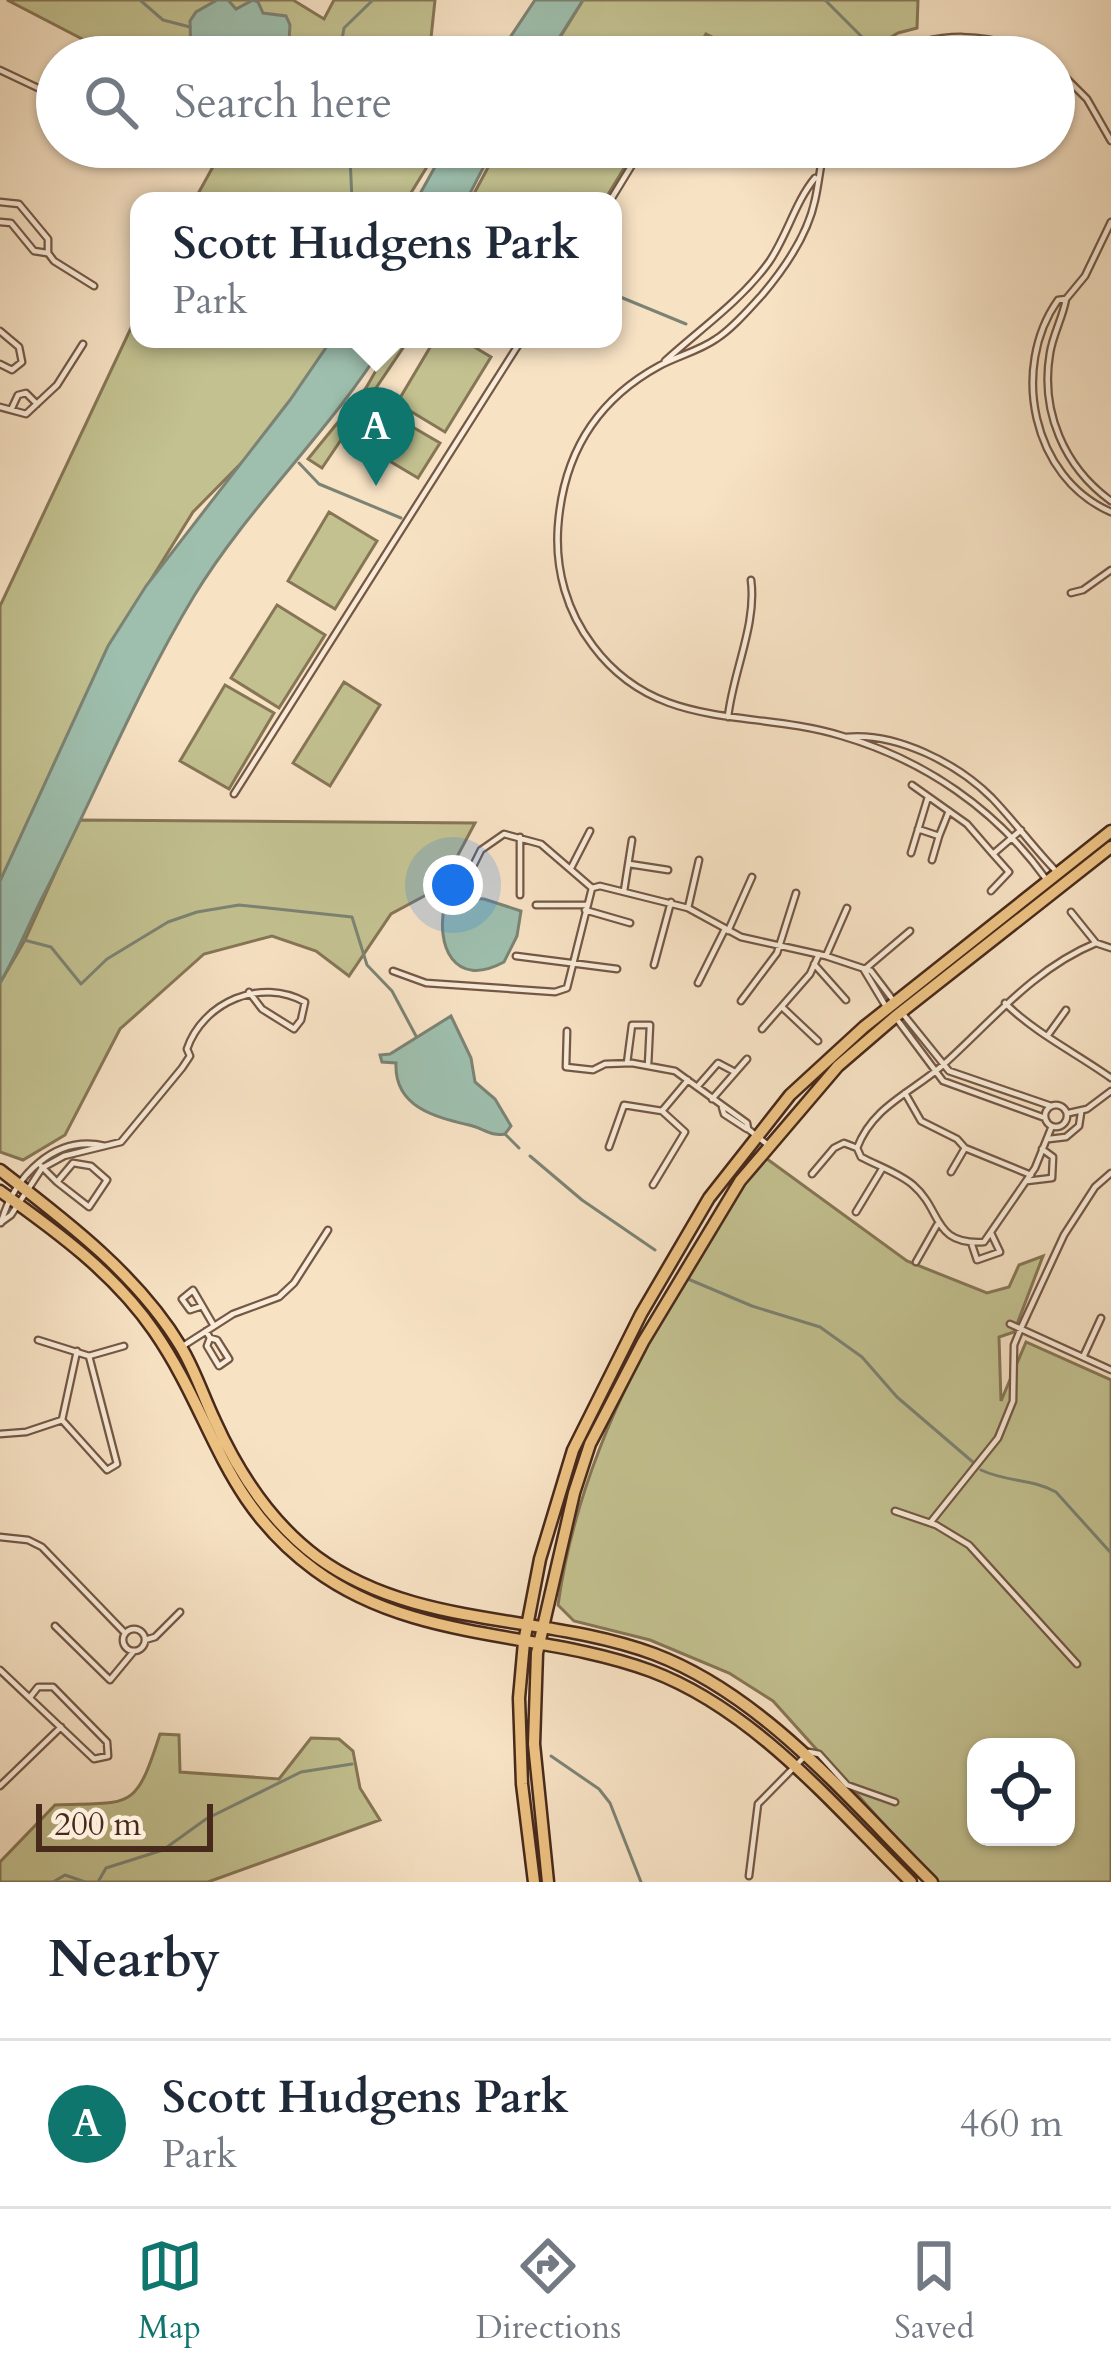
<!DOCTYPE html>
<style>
body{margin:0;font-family:Cardo,serif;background:#f6f6f7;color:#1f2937}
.controls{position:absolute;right:36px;bottom:36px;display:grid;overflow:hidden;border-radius:24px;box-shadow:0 3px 9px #0004}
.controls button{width:108px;height:108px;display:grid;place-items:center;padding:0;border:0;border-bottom:3px solid #e0e1e3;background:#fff;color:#1f2937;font:60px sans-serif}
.scale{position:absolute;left:36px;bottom:30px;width:177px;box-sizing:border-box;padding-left:12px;border:6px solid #482a1c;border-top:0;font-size:33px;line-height:42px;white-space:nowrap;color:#482a1c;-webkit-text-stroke:9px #faecd9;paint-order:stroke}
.you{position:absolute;left:453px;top:885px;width:42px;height:42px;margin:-30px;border:9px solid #fff;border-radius:50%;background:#1a73e8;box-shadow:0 0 0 18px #1a73e833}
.badge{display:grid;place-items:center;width:78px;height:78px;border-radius:50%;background:#0f766e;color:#fff;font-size:39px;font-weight:700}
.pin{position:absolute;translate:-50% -99px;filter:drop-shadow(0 3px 6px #0008)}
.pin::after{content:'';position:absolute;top:63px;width:42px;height:36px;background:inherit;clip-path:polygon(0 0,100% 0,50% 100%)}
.popup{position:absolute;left:130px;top:192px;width:492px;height:156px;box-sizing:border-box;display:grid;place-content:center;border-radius:24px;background:#fff;filter:drop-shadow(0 3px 9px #0005);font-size:39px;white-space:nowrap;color:#747a83}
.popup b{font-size:45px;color:#1f2937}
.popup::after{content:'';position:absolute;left:50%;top:100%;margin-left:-24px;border:24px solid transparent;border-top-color:#fff}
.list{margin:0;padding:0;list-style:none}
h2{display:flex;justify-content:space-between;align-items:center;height:156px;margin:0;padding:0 48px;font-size:51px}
h2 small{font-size:39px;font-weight:400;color:#747a83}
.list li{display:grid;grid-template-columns:78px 1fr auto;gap:36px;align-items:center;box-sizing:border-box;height:168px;padding:0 48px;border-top:3px solid #e0e1e3}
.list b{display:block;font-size:45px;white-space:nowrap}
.list p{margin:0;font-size:39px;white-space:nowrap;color:#747a83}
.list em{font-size:39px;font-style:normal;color:#747a83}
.icon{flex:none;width:66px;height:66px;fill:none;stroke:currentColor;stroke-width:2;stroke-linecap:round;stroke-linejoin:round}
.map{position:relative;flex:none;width:1111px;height:1882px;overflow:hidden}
.search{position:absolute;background:#fff;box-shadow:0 3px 9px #0004;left:36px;right:36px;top:36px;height:132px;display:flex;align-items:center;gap:30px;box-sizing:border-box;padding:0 42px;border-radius:66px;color:#747a83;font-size:45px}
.sheet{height:324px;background:#fff}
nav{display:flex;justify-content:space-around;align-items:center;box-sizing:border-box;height:168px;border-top:3px solid #e0e1e3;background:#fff;font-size:33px;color:#747a83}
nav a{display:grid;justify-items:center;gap:6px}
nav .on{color:#0f766e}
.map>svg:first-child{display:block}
.green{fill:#c3c190;stroke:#867656;stroke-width:3;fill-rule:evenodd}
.water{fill:#9ebfae;stroke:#7c8374;stroke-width:3}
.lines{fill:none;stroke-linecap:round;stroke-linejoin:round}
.stream{stroke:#7c8374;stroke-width:3}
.minor-casing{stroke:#745846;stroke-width:9}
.trunk-casing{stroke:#482a1c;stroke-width:15}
.minor{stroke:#faecd9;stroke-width:4.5}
.trunk{stroke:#ecc182;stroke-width:10}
</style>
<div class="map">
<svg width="1111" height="1882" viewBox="0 0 1111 1882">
<rect width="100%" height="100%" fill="#f7e2c4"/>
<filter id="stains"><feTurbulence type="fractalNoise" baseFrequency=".00167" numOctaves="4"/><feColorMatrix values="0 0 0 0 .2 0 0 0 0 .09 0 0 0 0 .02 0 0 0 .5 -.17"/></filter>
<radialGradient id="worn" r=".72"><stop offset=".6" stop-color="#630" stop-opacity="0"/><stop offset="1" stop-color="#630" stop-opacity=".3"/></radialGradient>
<!-- green -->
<path class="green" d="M7 0H293L324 19 334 0H435L429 57H117Z
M583 0H918L917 28 898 33 858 57H753L706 34 692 57H548Z
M215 147H436V152L406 201H194L220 154Z
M499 147H637L604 201H470Z
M139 311V339H344L258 446 193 512 142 594 0 896V606Z
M394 339H409L322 468 308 459 366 388Z
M435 339H461L491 357 445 432 397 403Z
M387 412 440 443 418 478 366 447Z
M329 512 377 541 335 609 288 581Z
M277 605 325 635 279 708 231 678Z
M344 682 380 705 330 786 293 763Z
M225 685 274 713 229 789 180 761Z
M79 820 475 823 441 887 391 914 349 976 316 951 272 936 204 954 120 1029 65 1135 23 1160 0 1152V983L25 940Z
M763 1156 907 1261 987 1293 1009 1287 1019 1265 1043 1256 1014 1332 999 1337 1001 1401 1026 1342 1111 1380V1882H936L773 1701 729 1673 650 1640 574 1621 558 1605C581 1438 671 1294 763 1156ZM976 1747H1066V1837H976Z
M160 1734 179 1735 180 1772 279 1779 311 1738 339 1739 353 1751 360 1788 380 1820 208 1882H0V1862L55 1805C132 1802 135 1812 160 1734Z"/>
<!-- water -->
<path class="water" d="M217 0H228L236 9 253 0 258 2 263 13 286 16 290 25 288 57H191L190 21 196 12Z
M535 0H583L547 57H497Z
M446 147H494L466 201H416Z
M332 339H387C331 431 250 504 194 596 135 694 93 800 41 900 27 928 16 956 0 983V881L108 646 146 586 290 400Z
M453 897 484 899 521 911 517 936 504 962C454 989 435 946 445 902Z
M451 1016 471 1058 475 1082 495 1099 511 1126 505 1134C491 1137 483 1128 469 1125 435 1117 394 1107 396 1063L382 1062 380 1055 390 1054Z"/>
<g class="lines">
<!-- stream -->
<path class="stream" d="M140 0 163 20 190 27
M825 0 863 38 898 39
M339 57 344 28 373 0
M340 147 350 156 352 201
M613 294 686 324
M299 463 319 484 401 518
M24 940 51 947 81 984 107 959 168 922 197 912 239 905 352 917 367 965 392 991 416 1036
M505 1134 519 1148
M530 1156 582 1200 655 1250
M688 1279 752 1306 820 1327 862 1357 897 1397 974 1463
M981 1470C1006 1482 1033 1479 1056 1492L1111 1553
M551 1756 599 1789 610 1803 641 1882
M53 1882 65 1875 85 1882
M98 1882 106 1868 163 1850 206 1819 301 1772 352 1764"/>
<!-- minor casing -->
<g class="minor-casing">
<path id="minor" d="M700 57 712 47 737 57
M886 57C936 30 989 31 1039 57
M1054 66 1087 99 1111 141
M0 70 57 97
M125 147 130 161
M825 147C820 165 819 183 815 200 808 234 784 269 762 295 748 310 733 328 716 339 699 351 677 356 659 366 595 401 563 455 558 527 555 570 567 612 593 646 658 733 751 708 842 736 924 760 996 809 1046 879
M610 201 643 147
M0 202 19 204 48 239V253L54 261 94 286
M0 222 11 223 34 251 47 253
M1111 222 1085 276 1066 299 1058 300C1010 368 1032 478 1111 512
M1066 299C1063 317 1053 334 1050 353 1040 411 1064 467 1111 501
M0 331 19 347 22 362 12 370 0 364
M665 361C700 329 740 302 769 262 787 236 795 202 815 178
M0 407 26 414 57 385 83 344
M11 410 18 395 26 393 37 404
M1071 593 1083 590 1111 570
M728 717C733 672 757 624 751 580
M846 737C896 732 957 763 992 798 1014 821 1033 847 1055 870
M912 785 967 824 993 854
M234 794 522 339
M918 829 939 836 949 811
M911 853 928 797
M932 860 939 836
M629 864 668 870
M571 868 590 831
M465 882 481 850 504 834 541 844 592 888
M592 888 600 886 688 908 741 937 826 956 871 971 893 1000
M624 891 632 840
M991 891 1009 872 993 854 1021 830
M520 895V837
M536 905H586
M688 908 699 860
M585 910 630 923
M1071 912 1096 943
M728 931 752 877
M516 956 617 969
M826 956 847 908
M814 964 846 1000
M654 965 671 902
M864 970 885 1005
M864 970 910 931
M393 971 426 983 555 992 567 988 592 888
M698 983 725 929
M741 1001 777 953 796 893
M1005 1003C1035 1033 1076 1053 1111 1078
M782 1007 818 1041
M903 1014 949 1071 1051 1106
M896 1018 943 1081 1045 1118
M762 1029 810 974 819 954
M567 1031 566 1067 593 1070 605 1064 632 1063 675 1071 747 1123 748 1129 768 1145
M1048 1035 1066 1010
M627 1063 632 1025H650L648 1066
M697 1087 718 1063 735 1072
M905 1093 921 1121 957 1139 965 1148
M712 1099 747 1059
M1045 1116a11 11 0 1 1 22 0a11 11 0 1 1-22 0Z
M722 1107 724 1114 747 1129
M1069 1113 1087 1109 1111 1091
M1052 1126 1035 1168 984 1242C932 1245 943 1211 913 1185 899 1173 878 1166 861 1157L857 1148C873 1106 911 1093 943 1065 992 1021 1033 969 1096 943L1111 948
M1049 1139 1066 1137 1079 1126 1081 1113
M609 1147 624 1105 662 1111
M73 1163 91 1166 107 1180 89 1207 57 1182Z
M41 1166 57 1182
M951 1172 965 1148 1031 1175
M812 1174 834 1148 844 1143 857 1148
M1027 1181 1052 1178 1053 1157 1042 1149
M653 1185 685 1132 662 1111 688 1080
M856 1212 882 1169
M0 1223 11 1215 42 1168 64 1156 121 1142 182 1068 190 1056 187 1049C203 1002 261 977 305 1002L301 1020 294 1029 262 1009 249 992
M1 1223C14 1177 54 1134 105 1146
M971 1242 977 1260 1000 1252 991 1233
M916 1262 937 1225
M202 1306 190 1310 182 1299 193 1290 214 1326
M1010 1324 1111 1370
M206 1331 210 1338 207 1346 219 1366 229 1359 217 1340 210 1338
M38 1340 89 1356 117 1464 107 1470 62 1420 77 1351
M183 1346 233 1314 279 1297 294 1283 328 1230
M1084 1355 1101 1318
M89 1356 124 1346
M0 1434 26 1432 62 1420
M895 1511 936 1525 969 1545 1077 1664
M930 1523 998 1438 1013 1401 1014 1345 1021 1328 1064 1235 1095 1187 1111 1173
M0 1537 28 1540 42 1547 125 1633
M55 1626 110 1680 134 1651
M123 1640a11 11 0 1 1 22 0a11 11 0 1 1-22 0Z
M145 1640 155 1637 180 1612
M0 1670 94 1759 108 1756 107 1742 53 1687H38L31 1696
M0 1786 61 1727
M749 1876 758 1804 809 1752 819 1754 847 1785 895 1802"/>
</g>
<!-- trunk casing -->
<g class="trunk-casing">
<path id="trunk" d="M0 1170C65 1220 138 1275 181 1347 195 1370 203 1396 215 1421 239 1474 270 1522 317 1557 415 1629 543 1613 654 1654 765 1696 849 1800 932 1882
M0 1191C56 1231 114 1273 154 1331 214 1418 221 1501 315 1570 414 1643 540 1630 651 1671 755 1710 835 1807 911 1882
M534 1882 522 1784 519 1698 524 1642 540 1559 573 1450 641 1314 709 1198 790 1095 864 1027 1111 831
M548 1882 534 1744 537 1653 574 1493 590 1444 643 1342 740 1181 838 1066 895 1017 1111 847"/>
</g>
<!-- minor -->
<use href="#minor" class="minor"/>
<!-- trunk -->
<use href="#trunk" class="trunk"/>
</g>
<rect width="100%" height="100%" filter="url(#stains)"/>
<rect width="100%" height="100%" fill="url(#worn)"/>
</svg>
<div class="controls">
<button><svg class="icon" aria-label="locate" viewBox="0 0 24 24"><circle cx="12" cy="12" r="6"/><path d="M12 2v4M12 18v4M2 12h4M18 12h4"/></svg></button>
</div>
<div class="scale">200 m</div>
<div class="you"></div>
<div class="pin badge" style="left:376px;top:486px">A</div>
<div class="popup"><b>Scott Hudgens Park</b>Park</div>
<div class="search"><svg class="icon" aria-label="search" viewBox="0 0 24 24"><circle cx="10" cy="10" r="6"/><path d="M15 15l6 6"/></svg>Search here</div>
</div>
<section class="sheet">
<h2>Nearby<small></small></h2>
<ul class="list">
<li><span class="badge">A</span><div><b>Scott Hudgens Park</b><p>Park</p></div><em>460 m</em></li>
</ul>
</section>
<nav>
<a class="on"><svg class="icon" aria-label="map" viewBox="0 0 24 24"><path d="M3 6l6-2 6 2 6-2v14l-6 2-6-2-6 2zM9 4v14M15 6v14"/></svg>Map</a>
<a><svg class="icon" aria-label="directions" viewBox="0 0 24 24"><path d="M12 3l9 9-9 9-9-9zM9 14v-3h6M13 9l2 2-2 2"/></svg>Directions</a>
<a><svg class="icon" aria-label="saved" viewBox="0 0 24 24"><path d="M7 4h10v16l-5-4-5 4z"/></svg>Saved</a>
</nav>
